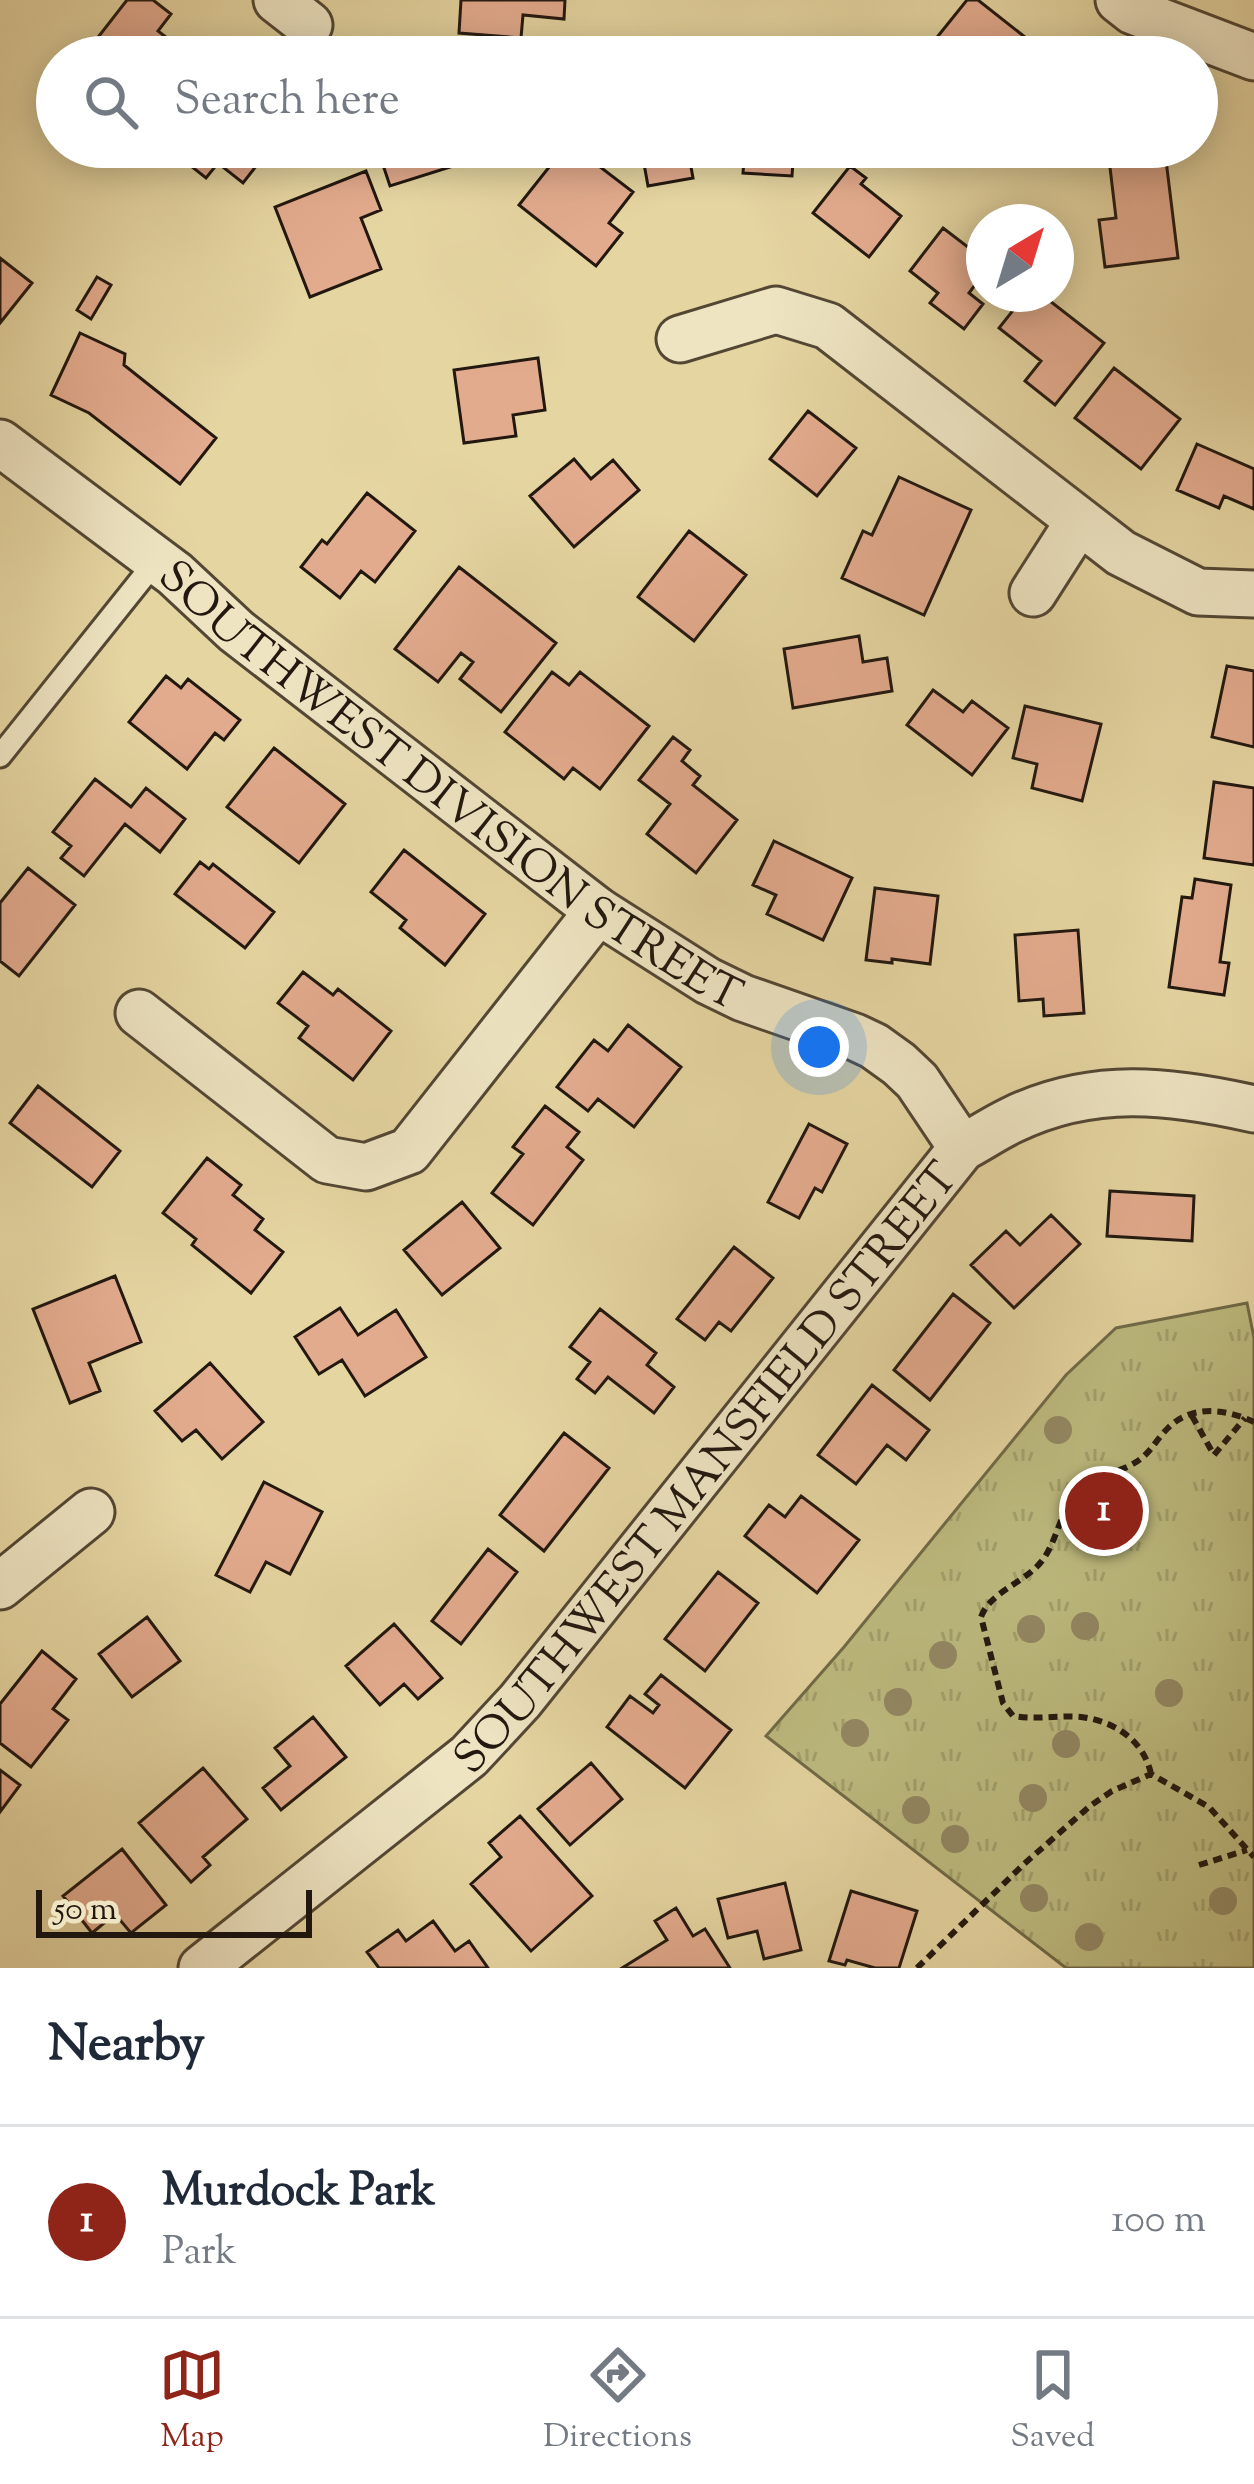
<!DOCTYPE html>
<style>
body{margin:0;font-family:"Sorts Mill Goudy",serif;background:#f2f2f3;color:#1f2937}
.compass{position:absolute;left:966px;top:204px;width:108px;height:108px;border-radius:50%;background:#fff;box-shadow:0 6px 30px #0003;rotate:38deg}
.scale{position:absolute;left:36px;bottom:30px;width:276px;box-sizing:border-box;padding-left:12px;border:6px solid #221810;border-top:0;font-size:33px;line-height:42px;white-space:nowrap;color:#221810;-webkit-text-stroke:9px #eee4c2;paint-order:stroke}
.you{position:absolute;left:819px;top:1047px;width:42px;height:42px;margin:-30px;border:9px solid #fff;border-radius:50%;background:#1a73e8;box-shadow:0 0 0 18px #1a73e833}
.badge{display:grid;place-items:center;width:78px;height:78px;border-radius:50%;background:#8f2418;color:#fff;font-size:39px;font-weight:700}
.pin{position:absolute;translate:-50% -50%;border:6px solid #fff;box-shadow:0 3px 12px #0006}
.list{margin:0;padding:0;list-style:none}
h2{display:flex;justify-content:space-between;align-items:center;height:156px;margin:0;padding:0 48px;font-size:51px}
h2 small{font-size:39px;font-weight:400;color:#747a83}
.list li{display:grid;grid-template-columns:78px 1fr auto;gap:36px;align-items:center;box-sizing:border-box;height:192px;padding:0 48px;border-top:3px solid #e0e1e3}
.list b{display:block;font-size:45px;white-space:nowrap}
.list p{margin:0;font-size:39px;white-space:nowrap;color:#747a83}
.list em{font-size:39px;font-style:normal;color:#747a83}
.icon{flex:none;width:66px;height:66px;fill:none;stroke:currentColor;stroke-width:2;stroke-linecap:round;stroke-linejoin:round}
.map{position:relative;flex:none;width:1254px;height:1968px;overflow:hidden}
.search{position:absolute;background:#fff;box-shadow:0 6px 30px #0003;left:36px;right:36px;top:36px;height:132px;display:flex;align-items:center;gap:30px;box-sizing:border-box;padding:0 42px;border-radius:66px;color:#747a83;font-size:45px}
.sheet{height:348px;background:#fff}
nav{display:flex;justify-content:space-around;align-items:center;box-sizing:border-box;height:168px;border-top:3px solid #e0e1e3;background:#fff;font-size:33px;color:#747a83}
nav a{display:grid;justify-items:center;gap:6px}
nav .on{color:#8f2418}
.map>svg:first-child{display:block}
.grass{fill:url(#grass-tufts);stroke:#706a48;stroke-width:3}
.building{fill:#e3ab8e;stroke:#221810;stroke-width:3}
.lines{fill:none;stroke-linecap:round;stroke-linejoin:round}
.service-casing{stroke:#534734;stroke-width:27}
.minor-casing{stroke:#534734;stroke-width:51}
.path{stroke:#221810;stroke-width:6;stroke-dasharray:9 6;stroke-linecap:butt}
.service{stroke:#eee4c2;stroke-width:21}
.minor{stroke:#eee4c2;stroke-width:45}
.tree{fill:#938863}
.labels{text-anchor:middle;stroke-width:9;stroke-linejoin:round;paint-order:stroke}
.street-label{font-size:45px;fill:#221810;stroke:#eee4c2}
</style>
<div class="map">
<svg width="1254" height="1968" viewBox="0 0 1254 1968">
<defs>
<pattern id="grass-tufts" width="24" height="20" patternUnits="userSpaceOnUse" patternTransform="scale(3)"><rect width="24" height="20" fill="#bdbb7f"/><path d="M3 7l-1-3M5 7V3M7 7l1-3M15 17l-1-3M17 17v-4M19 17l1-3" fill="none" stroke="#a2a06d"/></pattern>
</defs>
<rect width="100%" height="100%" fill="#e5d5a1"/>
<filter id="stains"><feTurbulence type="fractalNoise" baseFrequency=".00167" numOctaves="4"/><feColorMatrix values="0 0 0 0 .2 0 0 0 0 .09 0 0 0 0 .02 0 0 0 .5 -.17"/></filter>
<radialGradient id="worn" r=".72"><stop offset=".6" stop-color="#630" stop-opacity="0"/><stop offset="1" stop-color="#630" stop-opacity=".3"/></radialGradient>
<!-- grass -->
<path class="grass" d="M1247 1303 1254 1338V1968H1066L766 1736 844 1647 1066 1375 1116 1328Z"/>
<!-- building -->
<path class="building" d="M127 0H153L171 14 158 31 189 55 187 57H108L92 45Z
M461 0H565L564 19 523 15 521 38 459 33Z
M967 0H978L1035 45 1026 57H964L938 36Z
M167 147H271L243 183 218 163 206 178Z
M377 147H473L463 163 390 186Z
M565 147H601L591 160 633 192 609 223 622 233 596 266 519 205Z
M641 147H713V152L689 156 693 178 648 186Z
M745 147H794L792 176 743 173Z
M1165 152 1178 258 1105 267 1099 220 1116 218 1109 159Z
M850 166 866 178 861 184 901 216 869 257 813 213Z
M366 171 381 210 361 218 381 269 310 297 275 207Z
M943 228 973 251 977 246 984 251V273L969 293 983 304 964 329 930 303 938 293 910 271Z
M0 258 32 283 0 323Z
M97 277 111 285 91 319 77 310Z
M1026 294H1041L1104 343 1055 405 1025 381 1041 361 999 328Z
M80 333 125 354 124 365 216 438 180 484 89 413 51 395Z
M538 358 545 410 513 415 516 436 464 443 454 370Z
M1114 368 1180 419 1141 469 1075 418Z
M808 411 856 448 817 496 770 459Z
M1197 444 1254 469V509L1224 496 1219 508 1177 490Z
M574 459 591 479 613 460 639 490 574 547 530 496Z
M899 477 971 510 924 615 842 578 863 531 872 535Z
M367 493 415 531 375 582 361 571 340 598 301 567 322 540 327 544Z
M689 531 746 575 694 641 638 597Z
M459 567 556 643 501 712 460 679 473 662 461 653 438 682 395 649Z
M859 636 863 662 887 658 892 691 793 708 784 649Z
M1227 666 1254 671V747L1212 737Z
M552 672 569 685 580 672 649 726 600 789 573 768 564 779 505 732Z
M166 676 181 688 188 679 240 720 224 740 215 733 187 769 129 722Z
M933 690 963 712 972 701 1008 728 972 775 907 725Z
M1025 706 1101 724 1082 801 1032 788 1037 764 1013 758Z
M673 737 690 750 682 761 700 776 693 785 737 820 696 873 647 834 670 804 639 780Z
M274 748 345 804 299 863 227 807Z
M95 779 131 807 146 788 185 819 160 852 125 824 84 876 61 858 71 846 53 832Z
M1214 782 1254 788V865L1204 858Z
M774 841 852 878 823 940 767 914 776 895 753 885Z
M404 850 485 914 445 965 400 928 406 920 371 892Z
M200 862 209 869 213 864 274 912 245 948 175 894Z
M28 868 75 905 19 976 0 961V903Z
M1195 879 1231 885 1220 962 1229 963 1224 995 1169 987 1182 897 1192 898Z
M875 888 938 896 930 964 892 959V963L866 960Z
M1078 930 1084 1013 1044 1016 1043 999 1019 1001 1015 935Z
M303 972 333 995 338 989 391 1031 353 1080 299 1038 308 1026 278 1003Z
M628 1025 681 1067 634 1127 598 1099 588 1111 557 1087 594 1040 608 1051Z
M38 1086 120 1151 92 1187 10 1123Z
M545 1106 579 1132 567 1147 583 1160 533 1225 492 1193 523 1154 513 1147Z
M809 1124 847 1144 822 1192 815 1188 799 1218 768 1202Z
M207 1158 241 1185 233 1195 263 1219 255 1230 283 1252 251 1293 192 1245 196 1239 163 1213Z
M1110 1191 1194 1196 1192 1241 1107 1236Z
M462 1202 500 1248 442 1295 404 1250Z
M1051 1215 1080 1244 1014 1308 971 1265 1006 1231 1020 1245Z
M734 1247 773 1278 731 1331 719 1322 705 1340 677 1319Z
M115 1276 141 1342 89 1363 100 1391 70 1403 33 1309Z
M953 1294 990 1323 930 1400 894 1370Z
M340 1308 358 1335 396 1310 426 1357 365 1396 342 1360 319 1374 295 1337Z
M600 1309 656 1353 647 1365 674 1387 654 1413 608 1377 595 1393 577 1379 590 1362 570 1347Z
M210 1363 263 1422 222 1459 196 1430 182 1441 155 1411Z
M872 1385 929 1430 906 1460 887 1445 856 1484 818 1455Z
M564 1433 609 1468 544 1551 500 1515Z
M264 1482 322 1512 290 1574 266 1562 250 1592 216 1575Z
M801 1496 859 1540 817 1593 745 1536 769 1505 785 1517Z
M488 1549 517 1572 461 1644 432 1621Z
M718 1572 758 1603 705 1671 665 1639Z
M147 1617 180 1661 132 1697 99 1654Z
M394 1624 442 1678 418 1699 404 1684 380 1705 346 1666Z
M42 1651 76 1679 53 1709 68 1720 31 1767 0 1743V1704Z
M661 1675 731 1730 685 1788 607 1727 630 1696 653 1713 659 1705 645 1694Z
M313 1717 346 1757 281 1810 263 1788 290 1766 275 1748Z
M591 1763 622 1799 570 1845 538 1809Z
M203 1768 247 1819 203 1857 210 1865 191 1882 139 1823Z
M0 1770 20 1785 0 1812Z
M520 1816 592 1896 531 1951 471 1884 501 1857 489 1843Z
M122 1849 166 1905 131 1933 115 1914 92 1933 63 1896Z
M785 1883 801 1950 764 1959 757 1931 728 1938 718 1899Z
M851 1891 917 1911 899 1968H875L847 1960 845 1965 829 1961Z
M676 1908 693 1936 705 1929 730 1968H622L667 1940 655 1921Z
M433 1921 455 1951 469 1941 488 1968H379L367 1952 398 1930 406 1941Z"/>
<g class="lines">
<!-- service casing -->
<g class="service-casing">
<path id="service" d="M0 756 156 561"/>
</g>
<!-- minor casing -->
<g class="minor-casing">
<g id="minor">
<path d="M277 0 309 25"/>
<path d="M1119 0 1133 11 1254 57"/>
<path d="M680 339 776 310 828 326 1121 553 1198 592 1254 594"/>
<path id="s1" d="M0 443 175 574 236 631 598 911 708 981 743 998 855 1037 874 1046 899 1064 917 1081 962 1148"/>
<path d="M1033 593 1079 521"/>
<path d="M139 1013 327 1160 366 1167 409 1151 598 911"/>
<path d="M0 1586 91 1512"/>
<path id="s2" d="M202 1968 469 1756 520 1701 962 1148C979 1139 995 1128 1012 1120 1092 1081 1170 1090 1254 1109"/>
</g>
</g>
<!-- path -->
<path class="path" d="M1192 1416 1214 1455 1245 1418
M1151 1774C1144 1741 1115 1721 1081 1717 1058 1715 1036 1720 1013 1716L1003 1703 981 1617C990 1592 1024 1583 1041 1562 1057 1543 1063 1503 1078 1488 1091 1476 1113 1474 1129 1466 1150 1456 1153 1443 1168 1428 1192 1404 1226 1409 1254 1422
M1199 1865 1247 1850
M917 1968 1024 1864 1090 1806 1112 1791 1151 1774 1209 1807 1254 1857"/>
<!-- service -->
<use href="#service" class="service"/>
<!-- minor -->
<use href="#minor" class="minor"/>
</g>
<!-- trees -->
<g class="tree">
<circle cx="1058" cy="1430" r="14"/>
<circle cx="1097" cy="1518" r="14"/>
<circle cx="1085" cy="1626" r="14"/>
<circle cx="1031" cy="1629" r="14"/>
<circle cx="943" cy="1655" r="14"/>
<circle cx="1169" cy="1693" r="14"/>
<circle cx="898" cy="1702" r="14"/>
<circle cx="855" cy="1733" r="14"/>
<circle cx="1066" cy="1744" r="14"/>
<circle cx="1033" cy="1798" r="14"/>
<circle cx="916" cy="1810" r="14"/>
<circle cx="955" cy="1839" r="14"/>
<circle cx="1034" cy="1898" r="14"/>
<circle cx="1223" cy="1901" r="14"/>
<circle cx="1089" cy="1937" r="14"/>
</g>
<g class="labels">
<!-- street labels -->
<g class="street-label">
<text dy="16" stroke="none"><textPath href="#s1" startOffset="567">SOUTHWEST DIVISION STREET</textPath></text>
<text dy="16" stroke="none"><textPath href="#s2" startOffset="714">SOUTHWEST MANSFIELD STREET</textPath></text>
</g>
</g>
<rect width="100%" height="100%" filter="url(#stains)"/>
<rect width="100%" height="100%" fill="url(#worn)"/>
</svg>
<svg class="compass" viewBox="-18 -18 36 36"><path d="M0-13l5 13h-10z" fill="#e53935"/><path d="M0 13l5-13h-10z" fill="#747a83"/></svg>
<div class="scale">50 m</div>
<div class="you"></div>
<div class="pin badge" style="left:1104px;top:1511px">1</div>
<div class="search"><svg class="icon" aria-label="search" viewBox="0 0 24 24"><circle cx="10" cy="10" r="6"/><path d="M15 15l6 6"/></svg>Search here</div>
</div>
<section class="sheet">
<h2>Nearby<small></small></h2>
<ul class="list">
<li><span class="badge">1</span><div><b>Murdock Park</b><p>Park</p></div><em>100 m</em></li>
</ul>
</section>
<nav>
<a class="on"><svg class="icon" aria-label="map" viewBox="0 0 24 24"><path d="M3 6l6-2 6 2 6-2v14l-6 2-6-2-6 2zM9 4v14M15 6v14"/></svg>Map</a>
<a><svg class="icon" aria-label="directions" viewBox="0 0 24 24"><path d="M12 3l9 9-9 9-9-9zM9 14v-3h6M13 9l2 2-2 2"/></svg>Directions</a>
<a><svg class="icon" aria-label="saved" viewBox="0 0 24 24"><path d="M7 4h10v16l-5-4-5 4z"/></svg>Saved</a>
</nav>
